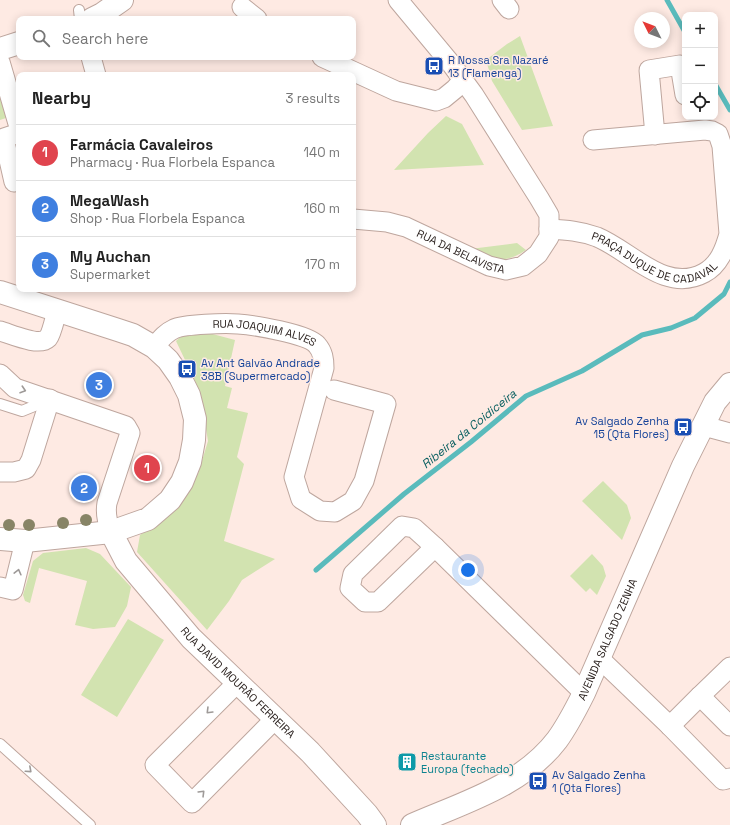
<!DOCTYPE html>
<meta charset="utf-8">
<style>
body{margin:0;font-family:"Space Grotesk",sans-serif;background:#f2f2f2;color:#222}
.controls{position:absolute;right:12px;top:12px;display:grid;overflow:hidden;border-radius:8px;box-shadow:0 2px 10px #0003}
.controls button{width:36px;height:36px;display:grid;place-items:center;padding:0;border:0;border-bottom:1px solid #e0e0e0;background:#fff;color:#222;font:20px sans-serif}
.compass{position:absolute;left:634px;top:12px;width:36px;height:36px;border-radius:50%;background:#fff;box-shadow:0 2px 10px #0003;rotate:312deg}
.you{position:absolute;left:468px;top:570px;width:14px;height:14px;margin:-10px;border:3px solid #fff;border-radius:50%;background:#1a73e8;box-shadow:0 0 0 6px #1a73e833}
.badge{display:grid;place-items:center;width:26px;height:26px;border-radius:50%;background:#4b45bb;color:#fff;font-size:13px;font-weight:700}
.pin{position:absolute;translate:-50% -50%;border:2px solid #fff;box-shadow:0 1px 4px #0006}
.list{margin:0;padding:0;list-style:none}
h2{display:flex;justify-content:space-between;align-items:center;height:52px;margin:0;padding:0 16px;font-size:17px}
h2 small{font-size:13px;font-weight:400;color:#767676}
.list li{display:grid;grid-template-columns:26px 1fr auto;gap:12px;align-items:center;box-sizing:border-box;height:56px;padding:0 16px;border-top:1px solid #e0e0e0}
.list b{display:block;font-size:15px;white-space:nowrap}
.list p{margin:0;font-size:13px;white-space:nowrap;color:#767676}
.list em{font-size:13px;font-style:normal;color:#767676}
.icon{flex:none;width:22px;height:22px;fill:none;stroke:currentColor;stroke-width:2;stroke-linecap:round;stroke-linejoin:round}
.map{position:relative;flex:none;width:730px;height:825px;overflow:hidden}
.search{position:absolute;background:#fff;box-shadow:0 2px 10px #0003;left:16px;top:16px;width:340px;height:44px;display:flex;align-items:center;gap:10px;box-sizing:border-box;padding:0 14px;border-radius:8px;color:#767676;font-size:15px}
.panel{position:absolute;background:#fff;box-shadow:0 2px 10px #0003;left:16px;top:72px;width:340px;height:220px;border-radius:8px}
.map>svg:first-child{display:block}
.green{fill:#d2e3b0}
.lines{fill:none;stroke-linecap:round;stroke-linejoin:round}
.stream{stroke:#5abbbc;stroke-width:5}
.lane-casing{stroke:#bea69e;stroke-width:12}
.street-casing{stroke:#bea69e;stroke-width:21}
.secondary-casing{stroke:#bea69e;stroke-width:24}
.lane{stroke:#fff;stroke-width:10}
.street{stroke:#fff;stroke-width:19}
.secondary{stroke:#fff;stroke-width:22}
.tree{fill:#878466}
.oneway{stroke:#9e9a98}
.labels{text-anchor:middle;stroke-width:3;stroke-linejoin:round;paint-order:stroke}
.transit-label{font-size:11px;fill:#164399;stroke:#feeae3;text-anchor:start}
.street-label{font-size:11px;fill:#271e1b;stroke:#feeae3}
.culture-label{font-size:11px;fill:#0d838f;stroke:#feeae3;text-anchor:start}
.water-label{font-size:12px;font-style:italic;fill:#0b6061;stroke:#feeae3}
</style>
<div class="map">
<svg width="730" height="825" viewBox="0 0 730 825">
<rect width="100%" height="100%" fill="#feeae3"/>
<!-- green -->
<path class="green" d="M520 36 553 126 522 130 492 81 486 60 507 44Z
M0 97 6 118 0 120Z
M446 116 462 124 484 165 394 170 428 133Z
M517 243 526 250C504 265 492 259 470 249Z
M186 332H205L235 340 225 386 232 388 227 408 248 413 237 457 244 464 224 541 275 559 242 580 229 601 207 630 137 552 140 535 163 519 180 494 198 474 208 441 203 411 195 381 176 341Z
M603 481 627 505 631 518 622 540 582 501Z
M86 548 100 554 131 587 127 606 115 627 93 629 75 625 87 581 39 568 30 603 25 601 23 595 33 561 43 553Z
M592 554 603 566 606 576 597 595 590 588 586 592 570 576Z
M128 619 164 640 117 717 81 695Z"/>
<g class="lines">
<!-- stream -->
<path class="stream" d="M667 0 685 32
M715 84 730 110
M316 570 404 494 471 442 526 396 582 371 642 335 671 328 695 318 724 294 730 282"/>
<!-- lane casing -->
<g class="lane-casing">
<path id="lane" d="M79 10 80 19
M0 404 22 411 49 400
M0 744 90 825"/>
</g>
<!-- street casing -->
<g class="street-casing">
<g id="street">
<path d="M502 0 509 9"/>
<path d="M242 7 257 19"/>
<path d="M91 57 96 75"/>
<path d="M322 57 396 91 436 101 444 98 455 89 463 80"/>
<path d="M0 62 19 127"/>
<path d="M19 133 4 138 14 182 19 181"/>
<path d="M655 135 649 70 680 65 685 95"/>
<path id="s1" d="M353 219 387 222 406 227 489 266 506 270 523 266 538 254 549 237V215L539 198 474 95 452 65 398 0"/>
<path id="s2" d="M549 229C566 230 581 231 597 237 631 251 665 294 704 273 719 265 725 249 729 234L722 146 718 134 712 131 705 130 593 140"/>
<path d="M0 331C11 334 39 347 48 338 52 333 55 317 57 311"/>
<path id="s3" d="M154 347C160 340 165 333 174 329 184 324 226 323 238 324 254 325 308 334 317 345 323 352 324 359 324 368L294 477 301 499 320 511 335 512 353 501 364 481 386 404 334 390"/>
<path d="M0 374 15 388 126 426 130 433 107 503C105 514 107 522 111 532"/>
<path d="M704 426 730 433"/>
<path d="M0 472H14L26 469 31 460 50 399"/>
<path d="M402 526 414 528 435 547 378 602H365L350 588 353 574Z"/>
<path d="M435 547 584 693"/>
<path d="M0 587 13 590 25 541"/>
<path d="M599 658 670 726 723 780 730 778"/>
<path d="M237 683 155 765 192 803 275 719"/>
<path d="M700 696 730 667"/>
<path d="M670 726 700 696 730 726"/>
</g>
</g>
<!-- secondary casing -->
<g class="secondary-casing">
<g id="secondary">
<path d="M92 19 102 14 122 0"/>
<path d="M0 49 19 43"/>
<path d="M0 292 118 330 133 335 154 347 168 360 180 377 189 395 195 419 194 440 190 462 182 482 170 500 148 519 111 532 25 541 0 539"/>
<path id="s4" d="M111 532 126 561 191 638 310 752 367 814 375 825"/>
<path id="s5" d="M412 825C462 803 522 786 557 740 568 725 576 709 584 693L683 466 715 402 730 384"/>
</g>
</g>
<!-- lane -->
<use href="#lane" class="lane"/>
<!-- street -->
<use href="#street" class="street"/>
<!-- secondary -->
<use href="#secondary" class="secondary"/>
</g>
<!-- trees -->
<g class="tree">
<circle cx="86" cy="520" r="6"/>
<circle cx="63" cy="523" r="6"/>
<circle cx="9" cy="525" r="6"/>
<circle cx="29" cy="525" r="6"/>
</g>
<!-- one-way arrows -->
<defs><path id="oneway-chevron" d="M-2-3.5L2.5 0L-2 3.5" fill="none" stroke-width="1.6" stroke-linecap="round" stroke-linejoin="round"/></defs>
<g class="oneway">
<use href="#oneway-chevron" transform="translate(23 390) rotate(18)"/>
<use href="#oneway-chevron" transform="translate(18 572) rotate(-76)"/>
<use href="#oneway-chevron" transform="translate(209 711) rotate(135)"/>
<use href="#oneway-chevron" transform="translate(29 770) rotate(42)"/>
<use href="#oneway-chevron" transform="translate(202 793) rotate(-45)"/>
</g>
<!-- icons -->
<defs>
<g id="bus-square" transform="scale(1)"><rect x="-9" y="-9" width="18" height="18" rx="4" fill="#1a4fb4" stroke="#feeae3"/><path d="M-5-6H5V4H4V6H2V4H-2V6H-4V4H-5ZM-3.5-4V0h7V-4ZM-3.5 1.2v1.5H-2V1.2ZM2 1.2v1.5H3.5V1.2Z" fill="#fff"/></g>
<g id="building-square" transform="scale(1)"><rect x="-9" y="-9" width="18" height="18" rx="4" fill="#0f9aa8" stroke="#feeae3"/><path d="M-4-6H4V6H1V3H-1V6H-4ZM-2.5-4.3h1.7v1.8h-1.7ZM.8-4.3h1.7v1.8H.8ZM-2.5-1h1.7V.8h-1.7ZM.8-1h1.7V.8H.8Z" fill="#fff"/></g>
</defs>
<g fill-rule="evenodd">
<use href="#bus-square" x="434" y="66"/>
<use href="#bus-square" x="187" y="369"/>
<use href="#bus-square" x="683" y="427"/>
<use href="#building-square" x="407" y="762"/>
<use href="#bus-square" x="538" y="781"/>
</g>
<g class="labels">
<!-- transit labels -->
<g class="transit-label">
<text x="448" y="64">R Nossa Sra Nazaré<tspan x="448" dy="13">13 (Flamenga)</tspan></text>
<text x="201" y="367">Av Ant Galvão Andrade<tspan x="201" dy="13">38B (Supermercado)</tspan></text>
<text x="669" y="425" text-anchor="end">Av Salgado Zenha<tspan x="669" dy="13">15 (Qta Flores)</tspan></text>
<text x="552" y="779">Av Salgado Zenha<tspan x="552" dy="13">1 (Qta Flores)</tspan></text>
</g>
<!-- street labels -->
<g class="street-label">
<text dy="4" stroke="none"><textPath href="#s2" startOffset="113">PRAÇA DUQUE DE CADAVAL</textPath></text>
<text dy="4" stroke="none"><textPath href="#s1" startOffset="114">RUA DA BELAVISTA</textPath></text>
<text dy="4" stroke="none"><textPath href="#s3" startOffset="119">RUA JOAQUIM ALVES</textPath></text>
<text dy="4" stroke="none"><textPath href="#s5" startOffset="283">AVENIDA SALGADO ZENHA</textPath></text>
<text dy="4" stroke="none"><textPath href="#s4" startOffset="198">RUA DAVID MOURÃO FERREIRA</textPath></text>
</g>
<!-- culture labels -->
<g class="culture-label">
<text x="421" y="760">Restaurante<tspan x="421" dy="13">Europa (fechado)</tspan></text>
</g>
<!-- water labels -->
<g class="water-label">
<text transform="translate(469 429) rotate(-39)" y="4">Ribeira da Coidiceira</text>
</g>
</g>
</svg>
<div class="controls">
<button>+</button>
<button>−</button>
<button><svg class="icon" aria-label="locate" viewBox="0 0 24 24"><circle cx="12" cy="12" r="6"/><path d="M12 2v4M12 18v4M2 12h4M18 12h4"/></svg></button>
</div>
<svg class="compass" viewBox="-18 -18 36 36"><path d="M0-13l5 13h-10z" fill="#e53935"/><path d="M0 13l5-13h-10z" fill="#767676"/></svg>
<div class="you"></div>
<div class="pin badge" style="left:147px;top:468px;background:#e0444e">1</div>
<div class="pin badge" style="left:84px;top:488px;background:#3f7fe0">2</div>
<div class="pin badge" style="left:99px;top:385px;background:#3f7fe0">3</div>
<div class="search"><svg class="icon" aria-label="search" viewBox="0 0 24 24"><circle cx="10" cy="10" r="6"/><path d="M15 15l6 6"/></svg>Search here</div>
<section class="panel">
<h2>Nearby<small>3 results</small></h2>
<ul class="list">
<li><span class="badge" style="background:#e0444e">1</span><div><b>Farmácia Cavaleiros</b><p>Pharmacy · Rua Florbela Espanca</p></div><em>140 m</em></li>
<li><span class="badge" style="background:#3f7fe0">2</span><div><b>MegaWash</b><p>Shop · Rua Florbela Espanca</p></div><em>160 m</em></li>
<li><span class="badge" style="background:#3f7fe0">3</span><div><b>My Auchan</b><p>Supermarket</p></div><em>170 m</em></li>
</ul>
</section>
</div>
